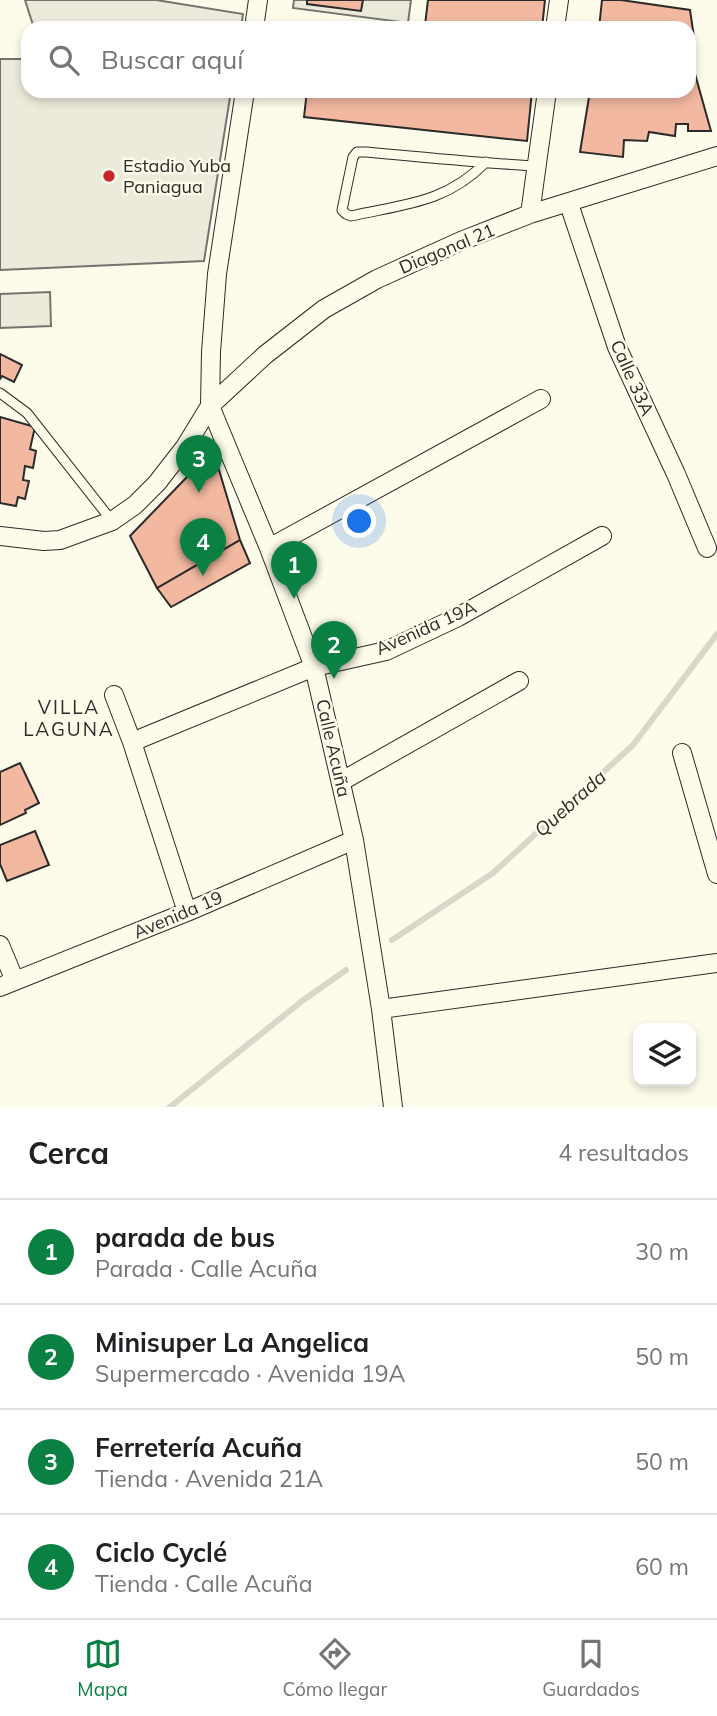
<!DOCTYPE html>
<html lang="es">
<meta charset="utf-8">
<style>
body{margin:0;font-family:Mulish,sans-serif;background:#f6f6f6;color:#202124}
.controls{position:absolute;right:21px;bottom:21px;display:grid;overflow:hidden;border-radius:14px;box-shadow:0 4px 10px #0003}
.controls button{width:63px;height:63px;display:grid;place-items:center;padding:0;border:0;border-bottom:2px solid #e0e0e0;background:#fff;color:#202124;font:35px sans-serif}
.you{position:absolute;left:360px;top:522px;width:24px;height:24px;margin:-18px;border:5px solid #fff;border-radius:50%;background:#1a73e8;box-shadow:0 0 0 10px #1a73e833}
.badge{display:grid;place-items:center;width:46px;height:46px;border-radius:50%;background:#0b8043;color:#fff;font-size:23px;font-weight:700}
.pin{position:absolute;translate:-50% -58px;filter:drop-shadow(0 2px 4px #0008)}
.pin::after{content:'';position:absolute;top:37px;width:24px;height:21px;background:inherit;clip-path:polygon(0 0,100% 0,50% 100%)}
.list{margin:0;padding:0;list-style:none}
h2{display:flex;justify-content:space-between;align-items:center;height:91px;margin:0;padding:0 28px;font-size:30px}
h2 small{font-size:23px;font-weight:400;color:#757577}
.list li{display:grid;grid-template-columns:46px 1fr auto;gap:21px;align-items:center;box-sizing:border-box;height:105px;padding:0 28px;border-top:2px solid #e0e0e0}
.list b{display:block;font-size:26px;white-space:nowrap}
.list p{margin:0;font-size:23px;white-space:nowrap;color:#757577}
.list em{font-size:23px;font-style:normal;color:#757577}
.icon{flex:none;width:38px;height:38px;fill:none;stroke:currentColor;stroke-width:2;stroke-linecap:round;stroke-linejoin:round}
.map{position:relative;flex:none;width:717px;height:1107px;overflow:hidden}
.search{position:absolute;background:#fff;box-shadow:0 4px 10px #0003;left:21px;right:21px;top:21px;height:77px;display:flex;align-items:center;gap:18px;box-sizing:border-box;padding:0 24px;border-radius:21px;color:#757577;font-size:26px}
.sheet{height:511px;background:#fff}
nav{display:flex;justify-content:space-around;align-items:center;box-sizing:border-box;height:98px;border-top:2px solid #e0e0e0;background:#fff;font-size:19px;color:#757577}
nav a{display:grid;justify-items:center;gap:4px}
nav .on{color:#0b8043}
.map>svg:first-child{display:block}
.green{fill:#ecebdb;stroke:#74746e;stroke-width:2}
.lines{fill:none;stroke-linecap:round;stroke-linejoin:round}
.stream{stroke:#d8d7c9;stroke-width:6}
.building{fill:#f2b8a0;stroke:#2b2b2b;stroke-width:2}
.lane-casing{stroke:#2b2b2b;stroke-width:11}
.street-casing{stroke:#2b2b2b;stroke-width:20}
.lane{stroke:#fdfbea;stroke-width:9}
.street{stroke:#fdfbea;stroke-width:18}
.poi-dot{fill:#c62828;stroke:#fdfbea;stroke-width:2.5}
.labels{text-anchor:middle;stroke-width:5;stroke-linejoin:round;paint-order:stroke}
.poi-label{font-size:18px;fill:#2b2b2b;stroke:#fdfbea;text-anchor:start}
.street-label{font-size:18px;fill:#2b2b2b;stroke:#fdfbea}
.neighbourhood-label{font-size:19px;letter-spacing:2px;fill:#2b2b2b;stroke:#fdfbea}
.water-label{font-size:19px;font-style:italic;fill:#2b2b2b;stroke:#fdfbea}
</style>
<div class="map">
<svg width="717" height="1107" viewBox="0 0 717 1107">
<rect width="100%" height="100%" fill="#fdfbea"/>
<!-- green -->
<path class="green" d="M25 0H156L243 14 241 28H34Z
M294 0H411L408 23 293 8Z
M0 59H28V91H231L204 261 0 270Z
M50 292 51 326 0 328V294Z"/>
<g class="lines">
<!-- stream -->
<path class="stream" d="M392 940 493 873 633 745 717 634
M170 1107 302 1001 346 970"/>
</g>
<!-- building -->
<path class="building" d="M307 0H363L361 11 307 4Z
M428 0H545L542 28H449L425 25Z
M602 0H621L690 10 695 44V74L711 131H688V124H676L675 136 649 132 647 141 624 140 623 157 580 152 590 91H689V28H599Z
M307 91H532L527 141 304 117Z
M0 354 22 365 14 382 2 376 0 379Z
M0 417 35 427 30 449 36 451 33 468 25 466 23 480 29 481 25 499 18 497 16 506 0 503Z
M213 450 240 540 157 588 130 536Z
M240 540 250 563 171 607 157 588Z
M20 763 39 803 25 810 26 813 0 825V772Z
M35 831 49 865 7 881 0 864V845Z"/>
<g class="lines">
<!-- lane casing -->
<g class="lane-casing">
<path id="lane" d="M486 162C446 203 405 204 351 216L346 214 342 210 353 157 357 152H366C423 157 480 163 536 166
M0 393 27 413 112 521"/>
</g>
<!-- street casing -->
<g class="street-casing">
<path id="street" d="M254 28 258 0
M555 28 559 0
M245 91 217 274 211 352 210 406 269 548 314 667 354 840 381 1009 393 1107
M569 204 617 347 676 474 707 548
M530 214 547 91
M0 536 44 541 60 540 112 521 135 505 157 483 185 447 210 406 265 355 324 309 377 279 461 241 530 214 717 156
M269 548 541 399
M114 695 132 742 314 667 386 651 458 617 602 536
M132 742 187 912
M682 753 717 874
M342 781 519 681
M0 945 15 981
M0 987 187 912 354 840
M381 1009 717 963"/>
</g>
<!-- lane -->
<use href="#lane" class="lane"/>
<!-- street -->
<use href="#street" class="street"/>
</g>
<!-- markers -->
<circle class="poi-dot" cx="109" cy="176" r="7"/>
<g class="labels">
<!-- poi labels -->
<g class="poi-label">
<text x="123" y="172">Estadio Yuba<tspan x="123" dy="21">Paniagua</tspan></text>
</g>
<!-- street labels -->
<g class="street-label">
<text transform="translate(447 249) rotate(-23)" y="6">Diagonal 21</text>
<text transform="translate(632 378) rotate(66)" y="6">Calle 33A</text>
<text transform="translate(426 628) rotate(-24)" y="6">Avenida 19A</text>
<text transform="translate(333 748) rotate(77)" y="6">Calle Acuña</text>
<text transform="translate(178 915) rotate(-23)" y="6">Avenida 19</text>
</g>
<!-- neighbourhood labels -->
<g class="neighbourhood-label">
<text x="69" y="714">VILLA<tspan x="69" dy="22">LAGUNA</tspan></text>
</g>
<!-- water labels -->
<g class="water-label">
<text transform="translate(570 803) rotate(-42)" y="7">Quebrada</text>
</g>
</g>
</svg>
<div class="controls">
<button><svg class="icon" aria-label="layers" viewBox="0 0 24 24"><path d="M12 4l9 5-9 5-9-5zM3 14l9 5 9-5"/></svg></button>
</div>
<div class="you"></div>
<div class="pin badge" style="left:294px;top:599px">1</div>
<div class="pin badge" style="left:334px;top:679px">2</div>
<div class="pin badge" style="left:199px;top:493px">3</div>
<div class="pin badge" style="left:203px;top:576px">4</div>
<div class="search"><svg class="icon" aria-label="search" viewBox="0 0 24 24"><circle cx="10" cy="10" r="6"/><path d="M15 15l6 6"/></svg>Buscar aquí</div>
</div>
<section class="sheet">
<h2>Cerca<small>4 resultados</small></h2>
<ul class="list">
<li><span class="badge">1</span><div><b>parada de bus</b><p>Parada · Calle Acuña</p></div><em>30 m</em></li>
<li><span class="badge">2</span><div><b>Minisuper La Angelica</b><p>Supermercado · Avenida 19A</p></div><em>50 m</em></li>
<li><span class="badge">3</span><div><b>Ferretería Acuña</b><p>Tienda · Avenida 21A</p></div><em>50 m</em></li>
<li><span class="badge">4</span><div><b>Ciclo Cyclé</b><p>Tienda · Calle Acuña</p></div><em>60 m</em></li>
</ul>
</section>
<nav>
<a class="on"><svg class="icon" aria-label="map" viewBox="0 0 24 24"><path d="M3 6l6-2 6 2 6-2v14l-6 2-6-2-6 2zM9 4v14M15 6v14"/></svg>Mapa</a>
<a><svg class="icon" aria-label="directions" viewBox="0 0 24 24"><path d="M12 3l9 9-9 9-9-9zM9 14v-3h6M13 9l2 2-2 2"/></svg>Cómo llegar</a>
<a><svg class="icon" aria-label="saved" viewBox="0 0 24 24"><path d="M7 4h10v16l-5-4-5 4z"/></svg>Guardados</a>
</nav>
